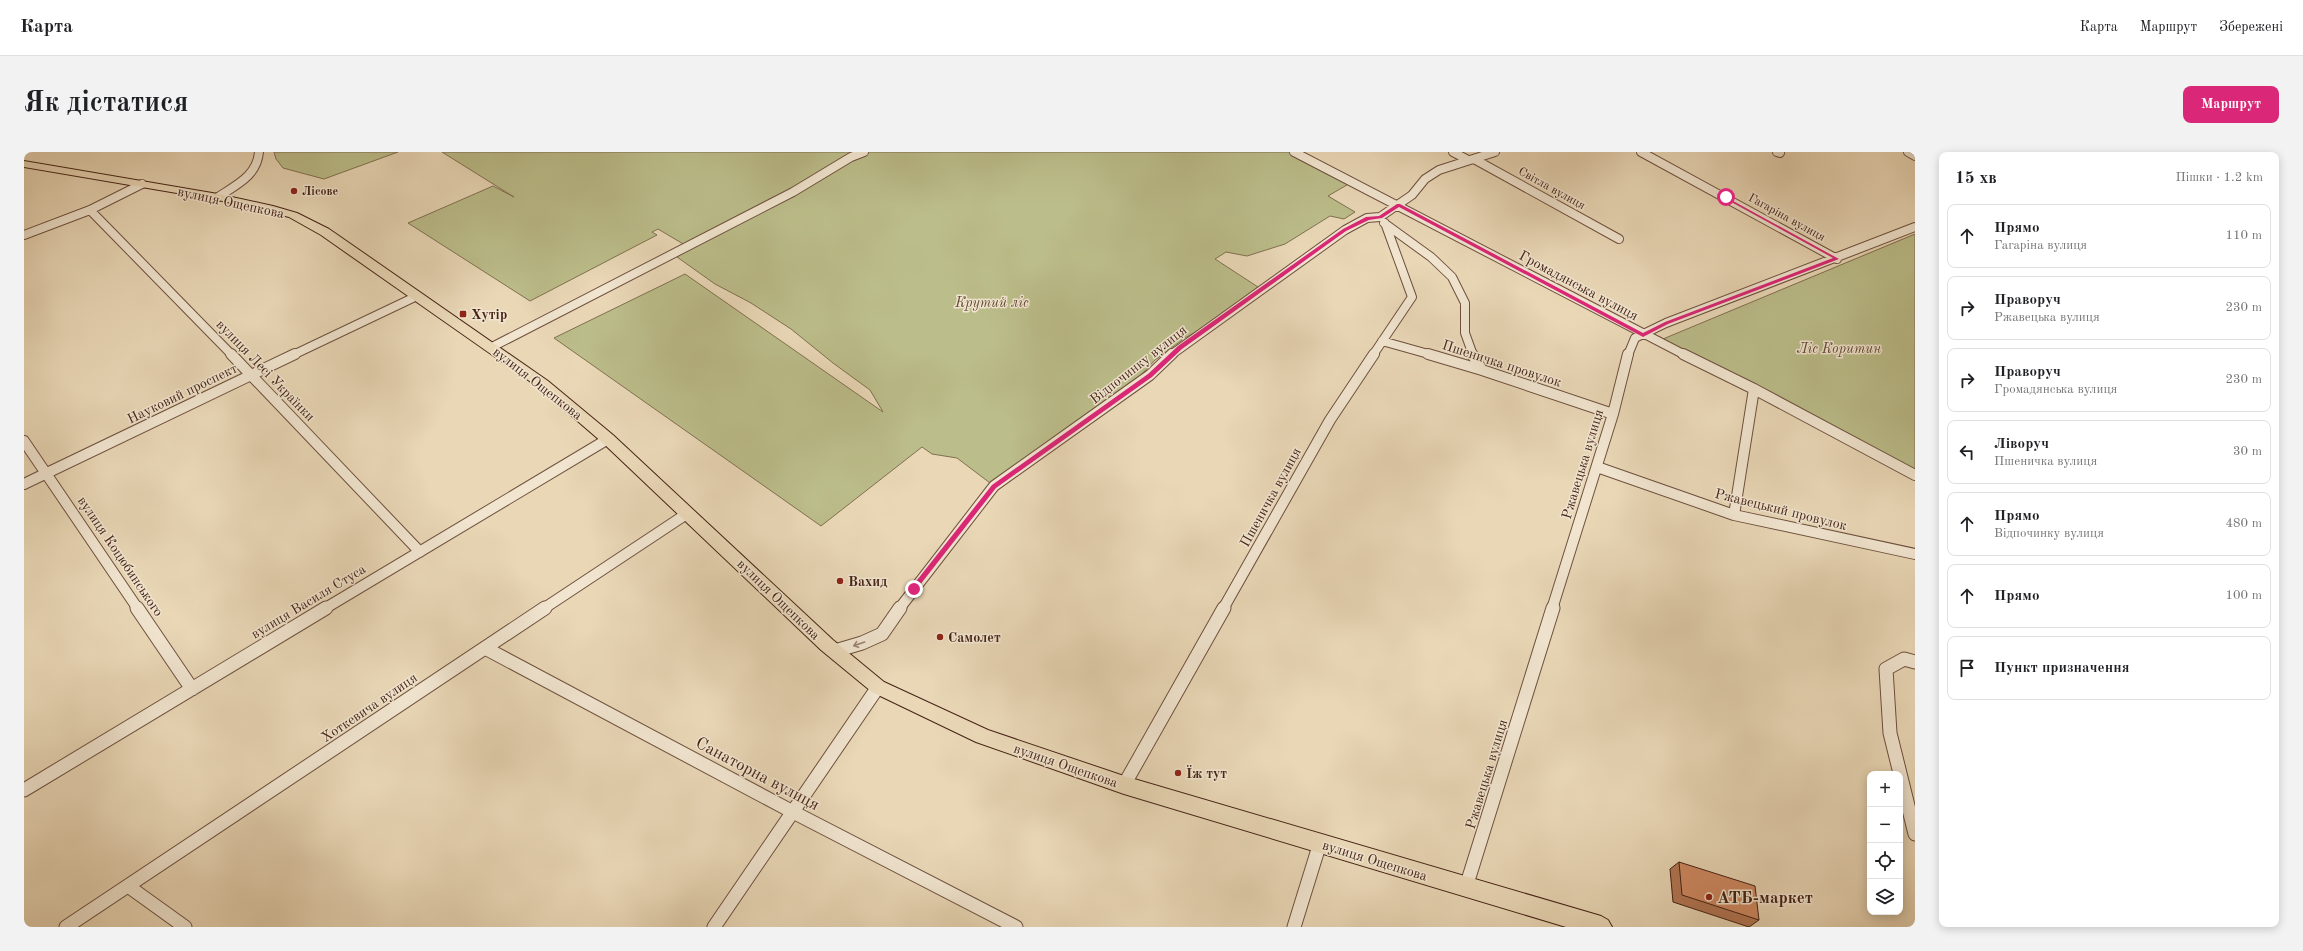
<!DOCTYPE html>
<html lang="uk">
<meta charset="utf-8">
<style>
body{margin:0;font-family:"Old Standard TT",serif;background:#f2f2f2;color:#202124}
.controls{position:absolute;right:12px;bottom:12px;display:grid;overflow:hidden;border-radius:8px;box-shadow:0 2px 10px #0003}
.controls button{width:36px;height:36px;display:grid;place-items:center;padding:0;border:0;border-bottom:1px solid #e0e0e0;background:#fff;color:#202124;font:20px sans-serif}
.stop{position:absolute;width:12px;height:12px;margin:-9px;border:3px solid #db2777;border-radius:50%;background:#fff}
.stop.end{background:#db2777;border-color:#fff;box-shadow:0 1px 4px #0008}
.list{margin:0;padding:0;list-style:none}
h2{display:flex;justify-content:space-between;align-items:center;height:52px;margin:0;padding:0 16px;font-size:17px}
h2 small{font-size:13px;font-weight:400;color:#757577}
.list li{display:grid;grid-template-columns:26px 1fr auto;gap:12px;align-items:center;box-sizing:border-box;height:64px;margin:0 8px 8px;padding:0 8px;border:1px solid #e0e0e0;border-radius:8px}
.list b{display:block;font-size:15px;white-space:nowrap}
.list p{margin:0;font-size:13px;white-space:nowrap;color:#757577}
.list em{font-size:13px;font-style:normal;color:#757577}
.icon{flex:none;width:22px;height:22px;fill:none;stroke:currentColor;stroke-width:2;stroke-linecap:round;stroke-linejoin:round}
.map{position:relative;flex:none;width:1891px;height:775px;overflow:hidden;border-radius:8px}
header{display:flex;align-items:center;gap:24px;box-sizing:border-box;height:56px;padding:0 20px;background:#fff;border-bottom:1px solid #e0e0e0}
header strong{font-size:19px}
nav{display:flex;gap:22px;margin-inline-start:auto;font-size:14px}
.intro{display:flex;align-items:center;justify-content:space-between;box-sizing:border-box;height:96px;padding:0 24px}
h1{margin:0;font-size:28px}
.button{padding:10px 18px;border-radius:8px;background:#db2777;color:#fff;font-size:14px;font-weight:700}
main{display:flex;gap:24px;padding:0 24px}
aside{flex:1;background:#fff;border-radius:8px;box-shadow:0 2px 10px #0003}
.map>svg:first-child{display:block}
.green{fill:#bbbd8a;stroke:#807050}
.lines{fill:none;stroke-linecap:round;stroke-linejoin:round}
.minor-far2-casing{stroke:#6e503e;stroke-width:10}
.minor-far1-casing{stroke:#6e503e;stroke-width:12}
.minor-casing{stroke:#6e503e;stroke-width:15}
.highway-casing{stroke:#452316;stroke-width:2}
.minor-far2{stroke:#f1e5d0;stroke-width:8}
.minor-far1{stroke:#f1e5d0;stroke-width:10}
.minor{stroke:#f1e5d0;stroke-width:13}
.highway{fill:#e9d7b6;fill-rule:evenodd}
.wall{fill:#b27755;stroke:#452316}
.building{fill:#cf8a63;stroke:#452316}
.oneway{stroke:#9b8473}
.route{fill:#db2777}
.poi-dot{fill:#8f2418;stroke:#f1e5d0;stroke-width:1.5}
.labels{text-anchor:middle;stroke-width:3;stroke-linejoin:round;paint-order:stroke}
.far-street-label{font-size:12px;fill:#452316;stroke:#f1e5d0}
.far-poi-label{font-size:12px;font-weight:bold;fill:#452316;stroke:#f1e5d0;text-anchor:start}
.street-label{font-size:14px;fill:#452316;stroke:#f1e5d0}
.park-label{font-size:14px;font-style:italic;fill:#624a33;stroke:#f1e5d0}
.poi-label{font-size:14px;font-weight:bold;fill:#452316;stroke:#f1e5d0;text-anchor:start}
.near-street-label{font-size:17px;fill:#452316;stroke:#f1e5d0}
.near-poi-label{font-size:17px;font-weight:bold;fill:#452316;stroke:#f1e5d0;text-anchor:start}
</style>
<header>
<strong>Карта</strong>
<nav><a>Карта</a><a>Маршрут</a><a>Збережені</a></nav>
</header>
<div class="intro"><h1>Як дістатися</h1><a class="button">Маршрут</a></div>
<main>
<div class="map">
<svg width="1891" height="775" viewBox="0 0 1891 775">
<rect width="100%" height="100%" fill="#e9d7b6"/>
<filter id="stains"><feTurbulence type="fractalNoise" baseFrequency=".005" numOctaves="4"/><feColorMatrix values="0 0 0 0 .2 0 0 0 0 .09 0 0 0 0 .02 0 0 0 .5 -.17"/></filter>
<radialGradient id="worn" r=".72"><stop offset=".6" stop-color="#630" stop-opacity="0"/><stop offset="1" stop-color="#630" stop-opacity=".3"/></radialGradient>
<!-- green -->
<path class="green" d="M250 0H374L300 27 259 16 252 7Z
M418 0H1275L1328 30 1304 44 1331 60 1320 67 1306 64 1261 92 1223 104 1202 100 1191 107 1234 135 1198 164 1161 186 1131 208 1101 240 970 334 933 306 908 302 898 295 797 374 530 186 661 122 859 260 846 238 809 211 767 177 727 151 691 132 653 105 666 96 634 77 628 80 633 83 506 149 384 71 469 34 490 45Z
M1891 82V319L1639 187Z"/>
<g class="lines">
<!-- minor-far2 casing -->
<g class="minor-far2-casing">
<path id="minor-far2" d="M1270 0 1661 203
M1429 0 1444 8
M1617 0 1813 107
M1753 0 1756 1
M1884 0 1891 4
M1450 7 1595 87
M194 45C212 33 233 24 235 0
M66 58 208 203
M1360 71 1407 105 1428 125 1441 151V181L1449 203
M0 83 66 58 118 32
M1358 189 1408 203
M468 195 769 40 827 5 840 0
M269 203 393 144
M1147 203 1321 78 1343 66 1356 65 1388 43 1401 27 1415 18 1471 0
M1349 203 1388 145 1361 71
M1604 203 1611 186 1642 171 1891 75"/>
</g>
<!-- minor-far1 casing -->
<g class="minor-far1-casing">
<path id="minor-far1" d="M207 202 396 400
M1404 202 1458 218 1589 262
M1448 202 1458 218
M1659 202 1730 237 1891 323
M0 289 114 457
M1573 315 1710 363 1891 402
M0 332 271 202
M1710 363 1730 237
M300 457 584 287
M519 457 664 361
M875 457 970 334 1126 223 1148 202
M1199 457 1306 268 1350 202
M1528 457 1589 262 1604 202"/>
</g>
<!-- minor casing -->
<g class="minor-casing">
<path id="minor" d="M113 456 168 537
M461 496 769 660 992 775
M811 499 838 491 858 482 876 456
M1891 510 1880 507 1862 517 1866 581 1891 682
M1100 633 1200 456
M0 638 302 456
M104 734 161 775
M1442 735 1529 456
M42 775 521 456
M690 775 854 535
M1270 775 1296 691"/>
</g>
<!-- highway casing -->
<g class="highway-casing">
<path id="highway" d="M0 9 194 42 249 54 273 61 305 77 524 229 589 283 809 488 860 530 964 578 1100 624 1577 764 1584 768 1588 775H1542L1100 642 952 590 848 540 797 498 579 291 514 235 297 83 265 65 246 60 194 48 0 15Z"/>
</g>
<!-- minor-far2 -->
<use href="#minor-far2" class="minor-far2"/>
<!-- minor-far1 -->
<use href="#minor-far1" class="minor-far1"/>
<!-- minor -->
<use href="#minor" class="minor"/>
<!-- highway -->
<use href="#highway" class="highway"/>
</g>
<!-- wall -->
<path class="wall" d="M1655 710 1735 768 1725 775 1649 750 1646 717Z"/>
<!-- building -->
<path class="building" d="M1655 710 1731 734 1735 768 1658 743Z"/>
<!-- one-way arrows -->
<defs><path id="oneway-shaft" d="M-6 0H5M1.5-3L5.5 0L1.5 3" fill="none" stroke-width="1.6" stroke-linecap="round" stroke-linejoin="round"/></defs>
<use class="oneway" href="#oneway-shaft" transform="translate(835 492) rotate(161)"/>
<!-- route -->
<path class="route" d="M1700 44 1815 107 1644 172 1619 185 1375 55 1358 66 1345 68 1322 79 1158 197 1128 225 972 336 892 438 886 437 968 333 1124 222 1154 194 1319 77 1342 65 1355 64 1373 52H1376L1619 181 1641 170 1809 106 1700 46Z"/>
<!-- markers -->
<g class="poi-dot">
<circle cx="270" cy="39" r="4"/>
<rect x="435" y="158" width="8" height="8" rx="2"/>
<circle cx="816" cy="429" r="4"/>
<circle cx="916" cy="485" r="4"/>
<circle cx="1154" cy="621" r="4"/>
<circle cx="1685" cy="745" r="4"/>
</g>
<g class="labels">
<!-- far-street labels -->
<g class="far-street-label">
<text transform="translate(1528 36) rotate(29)" y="4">Світла вулиця</text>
<text transform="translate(1763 65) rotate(29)" y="4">Гагаріна вулиця</text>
</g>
<!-- far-poi labels -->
<g class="far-poi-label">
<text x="278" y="43">Лісове</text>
</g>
<!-- street labels -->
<g class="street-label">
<text transform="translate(207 50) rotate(12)" y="5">вулиця Ощепкова</text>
<text transform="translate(1555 133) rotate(28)" y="5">Громадянська вулиця</text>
<text transform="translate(1478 211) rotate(18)" y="5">Пшеничка провулок</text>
<text transform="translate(1114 212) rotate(-38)" y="5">Відпочинку вулиця</text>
<text transform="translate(242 218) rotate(46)" y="5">вулиця Лесі Українки</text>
<text transform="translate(514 231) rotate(38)" y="5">вулиця Ощепкова</text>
<text transform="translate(158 241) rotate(-26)" y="5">Науковий проспект</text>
<text transform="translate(1558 312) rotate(-73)" y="5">Ржавецька вулиця</text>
<text transform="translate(1246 345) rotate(-61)" y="5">Пшеничка вулиця</text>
<text transform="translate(1757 357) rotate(14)" y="5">Ржавецький провулок</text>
<text transform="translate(97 404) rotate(56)" y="5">вулиця Коцюбинського</text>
<text transform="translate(755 447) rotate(44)" y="5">вулиця Ощепкова</text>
<text transform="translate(284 449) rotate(-31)" y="5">вулиця Василя Стуса</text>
<text transform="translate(345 555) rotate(-34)" y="5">Хоткевича вулиця</text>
<text transform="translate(1042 613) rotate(19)" y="5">вулиця Ощепкова</text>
<text transform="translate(1462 622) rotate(-73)" y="5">Ржавецька вулиця</text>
<text transform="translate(1351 708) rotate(17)" y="5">вулиця Ощепкова</text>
</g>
<!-- park labels -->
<g class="park-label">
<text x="968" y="155">Крутий ліс</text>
<text x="1815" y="201">Ліс Коритин</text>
</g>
<!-- poi labels -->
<g class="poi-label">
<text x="447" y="167">Хутір</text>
<text x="824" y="434">Вахид</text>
<text x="924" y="490">Самолет</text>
<text x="1162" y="626">Їж тут</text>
</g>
<!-- near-street labels -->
<g class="near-street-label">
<text transform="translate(734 621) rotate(28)" y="6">Санаторна вулиця</text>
</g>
<!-- near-poi labels -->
<g class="near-poi-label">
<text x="1693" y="751">АТБ-маркет</text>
</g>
</g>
<rect width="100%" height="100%" filter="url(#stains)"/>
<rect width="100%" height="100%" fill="url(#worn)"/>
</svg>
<div class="controls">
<button>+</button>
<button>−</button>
<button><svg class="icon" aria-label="locate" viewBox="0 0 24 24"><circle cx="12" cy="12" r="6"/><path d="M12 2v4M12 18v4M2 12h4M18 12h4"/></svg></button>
<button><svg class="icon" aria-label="layers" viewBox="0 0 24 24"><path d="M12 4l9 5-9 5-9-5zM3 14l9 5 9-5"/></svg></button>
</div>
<div class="stop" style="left:1702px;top:45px"></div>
<div class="stop end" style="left:890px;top:437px"></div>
</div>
<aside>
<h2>15 хв<small>Пішки · 1.2 km</small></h2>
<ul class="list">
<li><svg class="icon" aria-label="ahead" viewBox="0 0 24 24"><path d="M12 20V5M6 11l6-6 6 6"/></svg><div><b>Прямо</b><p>Гагаріна вулиця</p></div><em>110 m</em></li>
<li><svg class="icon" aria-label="right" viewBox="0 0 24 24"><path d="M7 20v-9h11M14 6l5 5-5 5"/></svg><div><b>Праворуч</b><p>Ржавецька вулиця</p></div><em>230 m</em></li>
<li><svg class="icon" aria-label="right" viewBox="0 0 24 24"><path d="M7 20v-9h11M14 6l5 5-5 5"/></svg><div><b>Праворуч</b><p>Громадянська вулиця</p></div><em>230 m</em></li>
<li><svg class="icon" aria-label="left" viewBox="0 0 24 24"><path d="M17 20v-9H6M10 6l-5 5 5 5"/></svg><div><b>Ліворуч</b><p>Пшеничка вулиця</p></div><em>30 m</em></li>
<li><svg class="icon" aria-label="ahead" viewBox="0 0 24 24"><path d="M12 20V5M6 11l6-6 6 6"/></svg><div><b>Прямо</b><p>Відпочинку вулиця</p></div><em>480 m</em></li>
<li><svg class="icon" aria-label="ahead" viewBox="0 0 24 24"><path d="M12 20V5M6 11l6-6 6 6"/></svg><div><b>Прямо</b></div><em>100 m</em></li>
<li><svg class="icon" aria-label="arrive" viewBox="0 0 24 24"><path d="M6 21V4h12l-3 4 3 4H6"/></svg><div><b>Пункт призначення</b></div></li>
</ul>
</aside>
</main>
